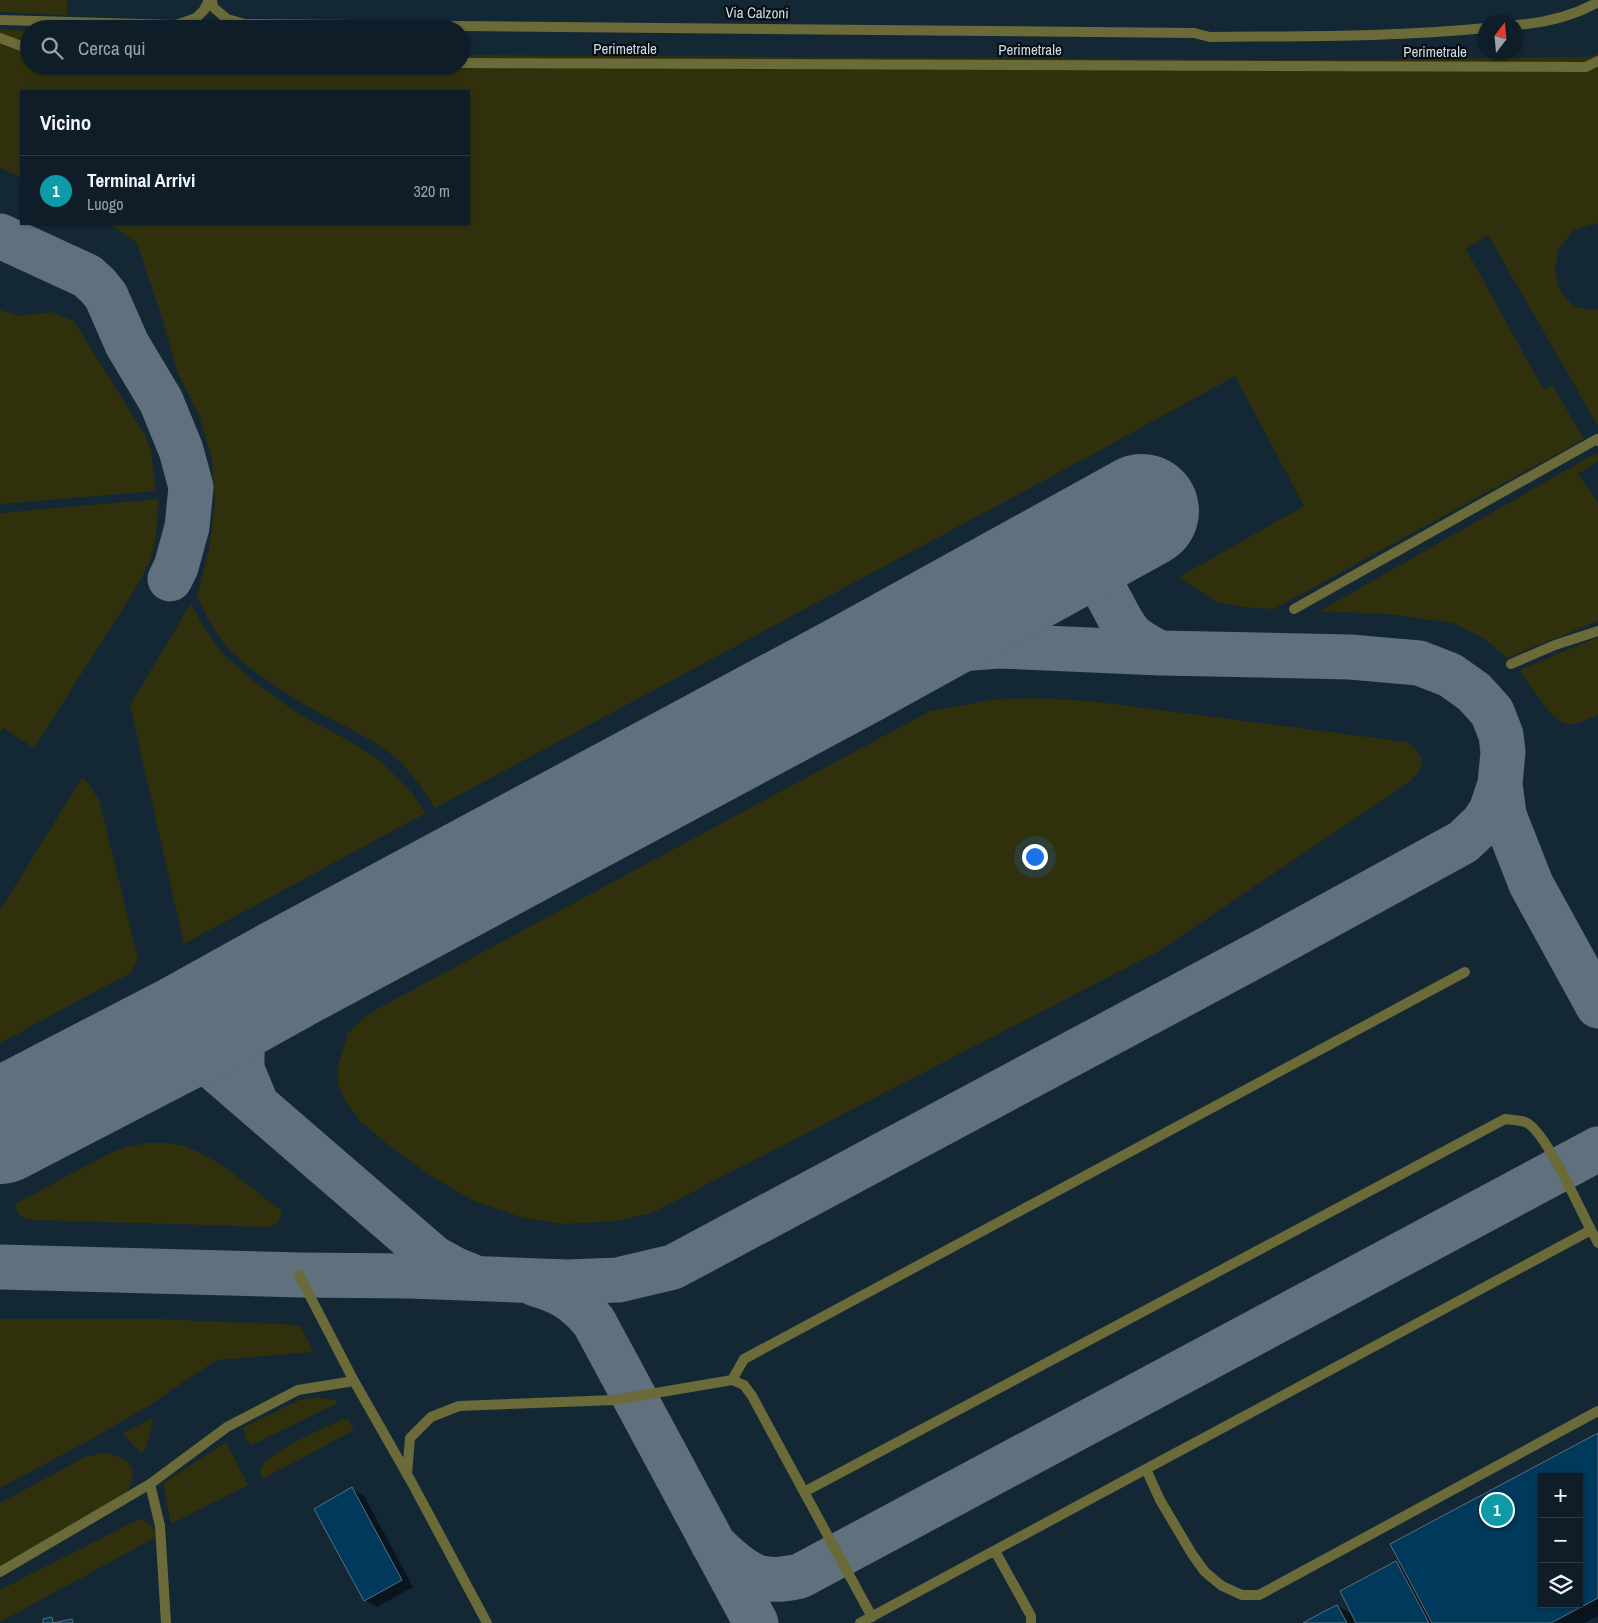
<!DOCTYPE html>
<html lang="it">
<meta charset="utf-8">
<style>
body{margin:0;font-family:"Archivo Narrow",sans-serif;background:#172630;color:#f1f3f6}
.controls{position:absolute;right:15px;bottom:15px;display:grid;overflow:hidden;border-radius:0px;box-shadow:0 1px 4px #0004}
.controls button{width:45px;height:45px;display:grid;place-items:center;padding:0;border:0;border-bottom:1px solid #2e3b45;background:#0e1d28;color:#f1f3f6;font:25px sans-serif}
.compass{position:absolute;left:1478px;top:15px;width:45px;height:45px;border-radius:50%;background:#0e1d28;box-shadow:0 1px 4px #0004;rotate:16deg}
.you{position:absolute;left:1034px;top:856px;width:18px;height:18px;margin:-12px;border:4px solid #fff;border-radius:50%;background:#1a73e8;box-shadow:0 0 0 8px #1a73e833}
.badge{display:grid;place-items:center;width:32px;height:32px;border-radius:50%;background:#2563eb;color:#fff;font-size:16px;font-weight:700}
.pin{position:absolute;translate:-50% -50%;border:2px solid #fff;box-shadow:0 1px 5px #0006}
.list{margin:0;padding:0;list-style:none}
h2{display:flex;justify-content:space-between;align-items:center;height:65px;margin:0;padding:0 20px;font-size:21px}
h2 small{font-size:16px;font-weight:400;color:#9ba2a8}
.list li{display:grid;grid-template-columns:32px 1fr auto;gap:15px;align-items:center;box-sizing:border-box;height:70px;padding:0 20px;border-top:1px solid #2e3b45}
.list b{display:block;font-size:19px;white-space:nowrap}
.list p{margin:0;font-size:16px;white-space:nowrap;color:#9ba2a8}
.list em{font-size:16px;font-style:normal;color:#9ba2a8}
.icon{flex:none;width:28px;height:28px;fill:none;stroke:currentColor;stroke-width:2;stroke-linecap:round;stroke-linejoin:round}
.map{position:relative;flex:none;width:1598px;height:1623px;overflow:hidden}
.search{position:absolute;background:#0e1d28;box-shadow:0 1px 4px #0004;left:20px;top:20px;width:450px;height:55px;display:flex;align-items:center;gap:12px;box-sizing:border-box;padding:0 18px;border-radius:28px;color:#9ba2a8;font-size:19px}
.panel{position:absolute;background:#0e1d28;box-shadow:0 1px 4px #0004;left:20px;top:90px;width:450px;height:135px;border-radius:0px}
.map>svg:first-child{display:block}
.green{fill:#30310c}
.shadow{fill:#0007;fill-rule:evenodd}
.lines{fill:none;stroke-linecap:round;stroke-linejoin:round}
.taxiway{stroke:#60707d;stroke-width:45}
.runway{stroke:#60707d;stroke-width:114}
.building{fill:#00395b;stroke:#5a7081;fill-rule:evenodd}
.lane{stroke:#6a6b38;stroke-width:10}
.street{stroke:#6a6b38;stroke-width:10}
.labels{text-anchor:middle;stroke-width:4.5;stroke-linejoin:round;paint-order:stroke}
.street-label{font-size:15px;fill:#cfdbe5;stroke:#070f15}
</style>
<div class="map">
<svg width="1598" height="1623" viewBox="0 0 1598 1623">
<rect width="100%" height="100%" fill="#132735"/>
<!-- green -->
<path class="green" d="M0 0H67V15L0 12Z
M0 29 29 31V66H461V55L1320 60 1590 57 1598 53V223L1574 230 1559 248 1555 269 1560 291 1574 307 1598 310V426L1488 235 1466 249 1543 389 1553 386 1584 439 1274 609 1242 607 1216 602 1179 577 1304 506 1235 376 1108 446 435 808C422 788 409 768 390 753 365 734 334 722 307 706 283 692 257 675 236 656 218 640 207 617 197 596L209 549 215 501 212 460 199 415 178 374 163 321 137 243 109 224H469V91H21V177L0 168Z
M0 310 20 316 51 312 74 321 146 437 151 452 156 491 0 504Z
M1596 453 1598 455V461L1578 474 1598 503V621L1507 658 1485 639 1453 623 1387 614 1320 611Z
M159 499 156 535 151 559 136 588 34 748 3 728 0 733V513Z
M191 603 202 624 223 654 252 680 300 715 342 737 378 759 411 792 426 813 184 944 130 705Z
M1598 637V715C1590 718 1581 723 1572 724 1553 727 1530 684 1520 670Z
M1032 698 1090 701 1406 742C1426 755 1427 766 1409 782L1159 951 652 1213 616 1221 563 1224 524 1218 476 1202 431 1176 386 1143 360 1121 345 1101 339 1087 337 1069 348 1033 365 1017 379 1008 930 711 991 700Z
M82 778 88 783 99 800 138 958 132 972 0 1043V910Z
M148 1143C154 1143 161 1143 168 1143 209 1147 248 1187 281 1210 282 1219 277 1223 270 1227L36 1220C25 1219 14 1216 17 1203L112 1152 127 1147Z
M0 1319H156L300 1325 314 1352 217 1360 168 1392 157 1401 90 1440 0 1488Z
M317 1397 336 1400V1404L252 1445 247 1441 243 1428 300 1400Z
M151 1419 153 1421 146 1448 144 1451 140 1452 124 1435V1432Z
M344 1419H348L354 1430 263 1479C261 1474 259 1469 263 1465 272 1451 327 1426 344 1419Z
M226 1442 248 1485 171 1524 163 1483Z
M104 1453C138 1458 139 1474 122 1501L0 1569V1503L85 1457Z
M137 1520C149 1519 154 1526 156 1537L0 1622V1590Z"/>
<!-- shadow -->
<path class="shadow" d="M1598 1434V1616L1584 1623H1306L1337 1606 1354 1615 1396 1563 1404 1567ZM1542 1477H1579V1604H1542Z
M352 1489 364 1496 413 1587 377 1607 365 1600Z"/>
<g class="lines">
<!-- taxiway -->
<path class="taxiway" d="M0 236 87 276 98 286 106 296 127 344 161 401 181 450 191 487 187 527 176 567 170 579
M1040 567C1048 566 1056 563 1063 563 1102 559 1110 612 1131 635 1139 643 1150 648 1160 653
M1500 784 1504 815 1531 884 1598 1006
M104 1073C133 1062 162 1047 193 1058 201 1060 208 1065 214 1068L434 1258 456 1270 471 1276
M256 1103 242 1069V1036L251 1013 263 995 295 970
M0 1267 299 1275 409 1276 568 1282 618 1280 673 1267 1264 951 1463 842 1483 823 1491 811 1500 784 1503 752 1501 735 1492 712 1474 692 1450 675 1419 663 1350 657 1160 653 999 646 946 650 904 656 854 670
M535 1284C561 1291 577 1301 594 1322L756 1623
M713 1544C724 1555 746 1575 761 1578 774 1581 787 1579 800 1576L1598 1149"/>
<!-- runway -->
<path class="runway" d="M0 1127 185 1031 295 970 854 670 1142 511"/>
</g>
<!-- building -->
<path class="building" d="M1598 1433V1598L1551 1623H1432L1390 1544ZM1542 1477H1579V1604H1542Z
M352 1487 402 1580 364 1601 314 1509Z
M1396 1561 1429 1623H1356L1340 1591Z
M1337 1605 1347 1623H1303L1321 1613Z
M52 1617 53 1623 72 1619 73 1623H43V1619Z"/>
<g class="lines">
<!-- lane -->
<path class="lane" d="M0 20 72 22
M1516 25C1544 23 1573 16 1598 2
M1194 33 1210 37C1302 36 1394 37 1486 28
M0 38 29 49
M461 63 1586 67 1598 61
M292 66 346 70 400 66
M1294 609 1597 439 1598 441
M1511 664 1555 645 1598 631
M1598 1243 1591 1230 1146 1469 1160 1500 1192 1554 1205 1572 1222 1586 1242 1595H1259L1598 1411
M299 1275 354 1381 412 1483 487 1623
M732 1380 744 1359 1465 972
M407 1474 410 1438 431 1417 459 1406 615 1400 732 1380 744 1385 752 1396 872 1617
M150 1484 160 1526
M804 1492 1505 1119C1511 1120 1519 1120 1525 1122 1545 1129 1579 1208 1591 1230
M995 1551 1031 1616V1623
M0 1572 150 1484 227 1427 298 1390 354 1381
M860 1623 1146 1469"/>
<!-- street -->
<path class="street" d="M212 0 213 7 227 19 245 24 1194 33
M72 22 176 25 196 18 204 10 209 0
M160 1526 166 1623"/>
</g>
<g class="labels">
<!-- street labels -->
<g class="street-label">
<text transform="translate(757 13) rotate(1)" y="5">Via Calzoni</text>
<text x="625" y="54">Perimetrale</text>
<text x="1030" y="55">Perimetrale</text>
<text x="1435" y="57">Perimetrale</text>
</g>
</g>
</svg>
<div class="controls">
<button>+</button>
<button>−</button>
<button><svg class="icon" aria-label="layers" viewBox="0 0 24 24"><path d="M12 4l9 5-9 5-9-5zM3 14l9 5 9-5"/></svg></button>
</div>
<svg class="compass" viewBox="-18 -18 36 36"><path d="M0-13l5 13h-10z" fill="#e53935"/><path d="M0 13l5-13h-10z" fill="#9ba2a8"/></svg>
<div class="you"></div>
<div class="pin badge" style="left:1497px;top:1510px;background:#0f9aa8">1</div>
<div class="search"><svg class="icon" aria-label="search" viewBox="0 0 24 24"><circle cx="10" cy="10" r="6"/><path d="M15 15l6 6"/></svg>Cerca qui</div>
<section class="panel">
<h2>Vicino<small></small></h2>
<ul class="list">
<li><span class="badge" style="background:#0f9aa8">1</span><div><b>Terminal Arrivi</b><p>Luogo</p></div><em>320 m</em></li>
</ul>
</section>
</div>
